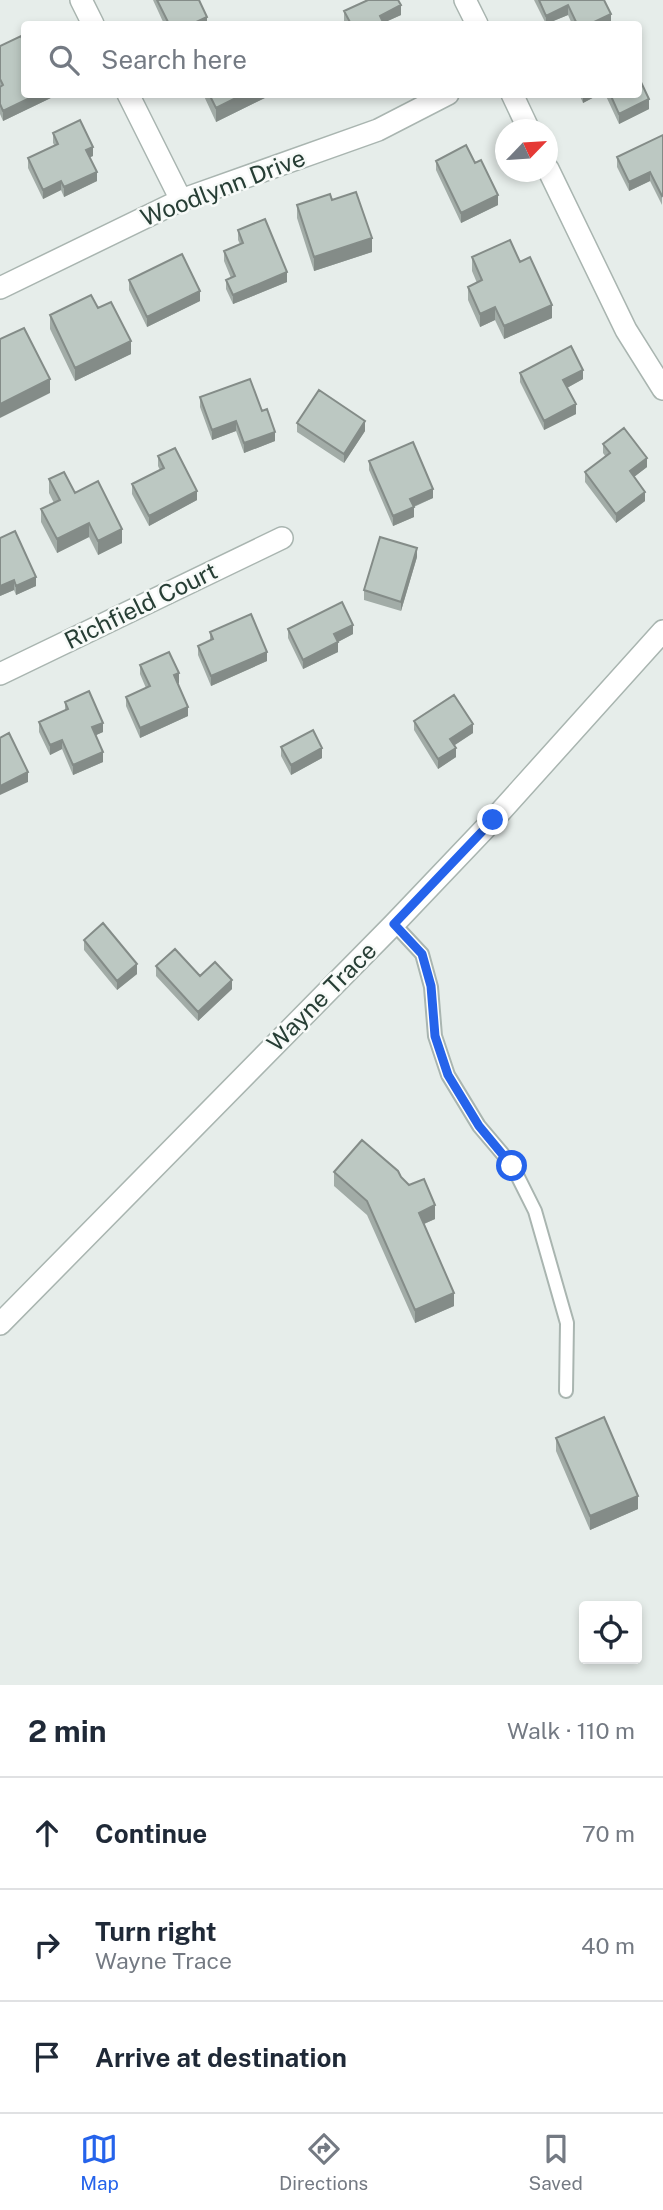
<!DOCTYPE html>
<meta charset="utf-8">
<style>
body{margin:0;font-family:"Public Sans",sans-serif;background:#f2f2f3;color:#1f2937}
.controls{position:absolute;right:21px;bottom:21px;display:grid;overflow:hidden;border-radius:7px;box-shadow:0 4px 10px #0003}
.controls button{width:63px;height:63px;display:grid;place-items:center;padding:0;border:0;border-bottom:2px solid #e0e1e3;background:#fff;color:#1f2937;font:35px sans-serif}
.compass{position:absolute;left:495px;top:119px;width:63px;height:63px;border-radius:50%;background:#fff;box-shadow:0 4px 10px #0003;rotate:65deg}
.stop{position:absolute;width:21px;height:21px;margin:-16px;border:5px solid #2563eb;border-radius:50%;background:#fff}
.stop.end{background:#2563eb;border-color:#fff;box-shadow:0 2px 7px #0008}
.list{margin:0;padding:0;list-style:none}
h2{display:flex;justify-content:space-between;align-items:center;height:91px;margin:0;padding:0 28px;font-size:30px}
h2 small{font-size:23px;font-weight:400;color:#747a83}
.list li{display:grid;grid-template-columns:46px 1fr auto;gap:21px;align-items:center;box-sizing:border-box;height:112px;padding:0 28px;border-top:2px solid #e0e1e3}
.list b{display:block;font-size:26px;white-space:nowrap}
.list p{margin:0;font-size:23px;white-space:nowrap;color:#747a83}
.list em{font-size:23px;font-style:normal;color:#747a83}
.icon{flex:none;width:38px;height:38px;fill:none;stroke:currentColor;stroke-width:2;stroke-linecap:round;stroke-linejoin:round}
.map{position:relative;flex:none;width:663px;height:1685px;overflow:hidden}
.search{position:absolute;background:#fff;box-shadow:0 4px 10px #0003;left:21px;right:21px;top:21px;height:77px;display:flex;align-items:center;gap:18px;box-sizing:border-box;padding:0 24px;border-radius:7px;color:#747a83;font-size:26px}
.sheet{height:427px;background:#fff}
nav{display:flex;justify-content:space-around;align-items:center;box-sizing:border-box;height:98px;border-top:2px solid #e0e1e3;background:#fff;font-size:19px;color:#747a83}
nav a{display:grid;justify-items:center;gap:4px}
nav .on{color:#2563eb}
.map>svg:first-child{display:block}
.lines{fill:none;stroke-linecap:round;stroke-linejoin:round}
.service-casing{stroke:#a9b5b0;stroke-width:16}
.minor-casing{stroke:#a9b5b0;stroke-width:24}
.tertiary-casing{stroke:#a9b5b0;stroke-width:24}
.service{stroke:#fff;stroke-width:12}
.minor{stroke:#fff;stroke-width:21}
.tertiary{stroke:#fff;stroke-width:21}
.wall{fill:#a2aca7}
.shaded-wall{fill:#848c88}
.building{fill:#bcc8c2;stroke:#848c88;stroke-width:2}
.route{stroke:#2563eb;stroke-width:9}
.labels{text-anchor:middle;stroke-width:5;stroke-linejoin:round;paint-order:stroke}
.street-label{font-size:24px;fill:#273e35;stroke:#f7faf8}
</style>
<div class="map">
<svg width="663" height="1685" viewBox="0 0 663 1685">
<rect width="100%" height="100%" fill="#e6edea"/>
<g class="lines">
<!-- service casing -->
<g class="service-casing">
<path id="service" d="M394 924 422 954 431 987 435 1036 448 1075 479 1126 512 1165 535 1211 567 1323 566 1391"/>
</g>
<!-- minor casing -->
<g class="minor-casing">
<path id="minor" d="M81 0 93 24
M465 0 477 24
M128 94 181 200
M512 94 529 130
M548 169 626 330 663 389
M0 288 181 200 378 130 448 94
M0 674 282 538"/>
</g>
<!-- tertiary casing -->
<g class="tertiary-casing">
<path id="tertiary" d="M0 1324 394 924 493 820 663 631"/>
</g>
<!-- service -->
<use href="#service" class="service"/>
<!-- minor -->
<use href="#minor" class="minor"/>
<!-- tertiary -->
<use href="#tertiary" class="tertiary"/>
</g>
<!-- wall -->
<path class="wall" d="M153 0H199L207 24H164Z
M367 0H398L401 15 383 23 384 24H346L344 21V11Z
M534 0H604L611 24H572L568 15 546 24Z
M0 46 24 94 57 95 3 121 0 114Z
M203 94H271V95L216 122Z
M579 94H600L583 103Z
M605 94H639L649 109 619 124Z
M53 133 93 156 90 157 97 181 64 197 61 190 43 199 28 168V158L55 146 53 143Z
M663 135 662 205 650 181 629 191 617 167V157Z
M436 161 475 163 498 205 461 223 436 170Z
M332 200 372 252 314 271 297 218V205Z
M238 230 287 282 233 304 226 289V280L231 278 224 261V251L240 244 238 240Z
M472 257 552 318 504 339 495 320 480 327 468 300V287L477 283 472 271Z
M129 280 200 301 147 327 129 290Z
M98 308 131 354 75 381 50 329V315Z
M520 373 583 379 567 388 576 414 544 430 520 382Z
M200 397 262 411 275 441 244 453 236 431 212 440 200 407Z
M297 423 365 431 344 463 297 432Z
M603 444 647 467 634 477 645 501 616 523 585 482V472L606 457 603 453Z
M158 456 197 500 149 526 132 494V484L160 470 158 466Z
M369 461 433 498 414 507V517L393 526 369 470Z
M49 479 75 493 122 543 98 555 89 537 57 553 41 522V509L54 503 49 493Z
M0 538 36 586 16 595 14 590 0 596Z
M417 557 401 611 364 600V590Z
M288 629 353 634 338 642V652L303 669 288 638Z
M210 632 267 661 211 686 198 655V646L210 640Z
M140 665 179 683H178L188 716 140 738 126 706V697L146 688 140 674Z
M65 702 103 732 96 735 103 762 73 775 62 749 50 755 39 732V722L65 711Z
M414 721 473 733 455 745 456 757 438 769 414 730Z
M281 747 322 758 291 775 281 756Z
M84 940 137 974 117 990 84 950Z
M156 966 200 976 232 989 198 1021 156 976Z
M334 1172 401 1177 435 1219 424 1224 454 1306 415 1323 367 1215 334 1186Z
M556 1438 638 1509 590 1530 556 1451Z"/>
<!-- shaded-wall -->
<path class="shaded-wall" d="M401 5V15L381 24 380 16Z
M568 5V15L546 24V16Z
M611 14V24H590Z
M207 17V24H192Z
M38 94 57 95 3 121V111Z
M244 94 271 95 216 122V108Z
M583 94H600L583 103Z
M649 99V109L619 124V114Z
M93 147V156L86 159V150Z
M97 172V181L64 197V187Z
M650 172V181L629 191V182Z
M61 181V190L43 199V190Z
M498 195V205L461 223V213Z
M372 238V252L314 271V257Z
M287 272V282L233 304V295Z
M200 291V301L147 327V317Z
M552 305V318L504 339V326Z
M495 307V320L480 327V314Z
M131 341V354L75 381V368Z
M583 370V379L563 390V380Z
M50 379V393L0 418V404Z
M576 404V414L544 430V421Z
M236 421V431L212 440V430Z
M365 421V431L344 463V454Z
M275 432V441L244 453V443Z
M647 458V467L630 480V471Z
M433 489V498L410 508V499Z
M197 491V500L149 526V516Z
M645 492V501L616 523V514Z
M414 507V517L393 526V516Z
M89 523V537L57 553V539Z
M122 529V543L98 555V541Z
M417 548V557L401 611V602Z
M36 577V586L16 595V586Z
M14 580V590L0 596V586Z
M353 625V634L334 644V634Z
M338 642V652L303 669V660Z
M267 652V661L211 686V676Z
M179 673V683L174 685V675Z
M188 707V716L140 738V728Z
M103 723V732L92 737V727Z
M473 724V733L450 748V739Z
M62 740V749L50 755V745Z
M322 748V758L291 775V765Z
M456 748V757L438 769V759Z
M103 752V762L73 775V765Z
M28 772V782L0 795V786Z
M137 964V974L117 990V981Z
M232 980V989L198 1021V1012Z
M435 1205V1219L419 1226V1213Z
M454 1293V1306L415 1323V1310Z
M638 1496V1509L590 1530V1516Z"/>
<!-- building -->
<path class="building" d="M157 0H199L207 17 192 24H169Z
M368 0H398L401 5 380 16 384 24H351L344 11Z
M539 0H604L611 14 590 24H577L568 5 546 16Z
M21 36 24 43V94H38L3 111 0 104V87L3 85 0 79V46Z
M639 78 649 99 619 114 610 94H639Z
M209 94H244L216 108Z
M80 120 93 147 86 150 97 172 64 187 61 181 43 190 28 158 58 144 53 133Z
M663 135V195L662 196 650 172 629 182 617 157Z
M466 145 475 163 481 160 498 195 461 213 436 161Z
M356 192 372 238 314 257 297 205 330 194 332 200Z
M265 219 287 272 233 295 226 280 235 276 224 251 243 243 238 230Z
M510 240 520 262 530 257 552 305 504 326 495 307 480 314 468 287 482 280 472 257Z
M182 254 200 291 147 317 129 280Z
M91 295 98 308 111 302 131 341 75 368 50 315Z
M24 328 50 379 0 404V339Z
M571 346 583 370 563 380 576 404 544 421 520 373Z
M250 379 262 411 267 409 275 432 244 443 236 421 212 430 200 397Z
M319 390 365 421 344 454 297 423Z
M624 428 647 458 630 471 645 492 616 514 585 472 610 453 603 444Z
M413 442 433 489 410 499 414 507 393 516 369 461Z
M175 448 197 491 149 516 132 484 164 468 158 456Z
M64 472 75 493 98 481 122 529 98 541 89 523 57 539 41 509 60 500 49 479Z
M15 531 36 577 16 586 14 580 0 586V538Z
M380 537 417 548 401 602 364 590Z
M342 602 353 625 334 634 338 642 303 660 288 629Z
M251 614 267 652 211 676 198 646 213 639 210 632Z
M169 652 179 673 174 675 188 707 140 728 126 697 150 686 140 665Z
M89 691 103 723 92 727 103 752 73 765 62 740 50 745 39 722 68 709 65 702Z
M454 695 473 724 450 739 456 748 438 759 414 721Z
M313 730 322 748 291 765 281 747Z
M9 733 28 772 0 786V738Z
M103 923 137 964 117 981 84 940Z
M175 949 200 976 215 962 232 980 198 1012 156 966Z
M362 1140 398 1171 401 1177 409 1185 424 1179 435 1205 419 1213 454 1293 415 1310 367 1201 334 1172Z
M604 1417 638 1496 590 1516 556 1438Z"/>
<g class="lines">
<!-- route -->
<path class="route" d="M493 820 394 924 422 954 431 986 435 1036 448 1075 479 1126 512 1166"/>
</g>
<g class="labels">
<!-- street labels -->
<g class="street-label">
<text transform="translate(223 188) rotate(-21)" y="8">Woodlynn Drive</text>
<text transform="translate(141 606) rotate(-26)" y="8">Richfield Court</text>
<text transform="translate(322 997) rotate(-45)" y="8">Wayne Trace</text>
</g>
</g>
</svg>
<div class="controls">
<button><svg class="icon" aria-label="locate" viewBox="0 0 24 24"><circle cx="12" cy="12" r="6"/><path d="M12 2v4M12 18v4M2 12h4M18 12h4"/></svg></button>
</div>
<svg class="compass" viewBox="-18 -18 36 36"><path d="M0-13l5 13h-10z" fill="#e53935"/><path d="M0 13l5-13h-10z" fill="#747a83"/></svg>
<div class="stop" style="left:512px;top:1166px"></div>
<div class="stop end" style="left:493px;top:820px"></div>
<div class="search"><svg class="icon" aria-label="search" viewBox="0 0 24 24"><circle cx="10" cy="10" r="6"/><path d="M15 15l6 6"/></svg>Search here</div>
</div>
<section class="sheet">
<h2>2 min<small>Walk · 110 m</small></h2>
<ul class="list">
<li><svg class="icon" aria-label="ahead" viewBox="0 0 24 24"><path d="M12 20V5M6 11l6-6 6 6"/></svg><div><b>Continue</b></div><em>70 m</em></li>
<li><svg class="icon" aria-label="right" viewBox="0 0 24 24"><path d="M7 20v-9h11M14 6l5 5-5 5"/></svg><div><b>Turn right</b><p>Wayne Trace</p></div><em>40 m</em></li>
<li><svg class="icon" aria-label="arrive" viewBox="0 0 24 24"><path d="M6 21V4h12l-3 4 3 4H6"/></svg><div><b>Arrive at destination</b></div></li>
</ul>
</section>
<nav>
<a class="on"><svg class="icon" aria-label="map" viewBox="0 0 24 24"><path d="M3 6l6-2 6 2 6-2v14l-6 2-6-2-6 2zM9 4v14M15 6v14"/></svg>Map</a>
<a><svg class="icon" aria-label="directions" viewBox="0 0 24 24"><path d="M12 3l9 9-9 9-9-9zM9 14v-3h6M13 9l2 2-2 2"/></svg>Directions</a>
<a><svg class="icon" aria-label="saved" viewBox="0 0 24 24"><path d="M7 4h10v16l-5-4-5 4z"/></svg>Saved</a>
</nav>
